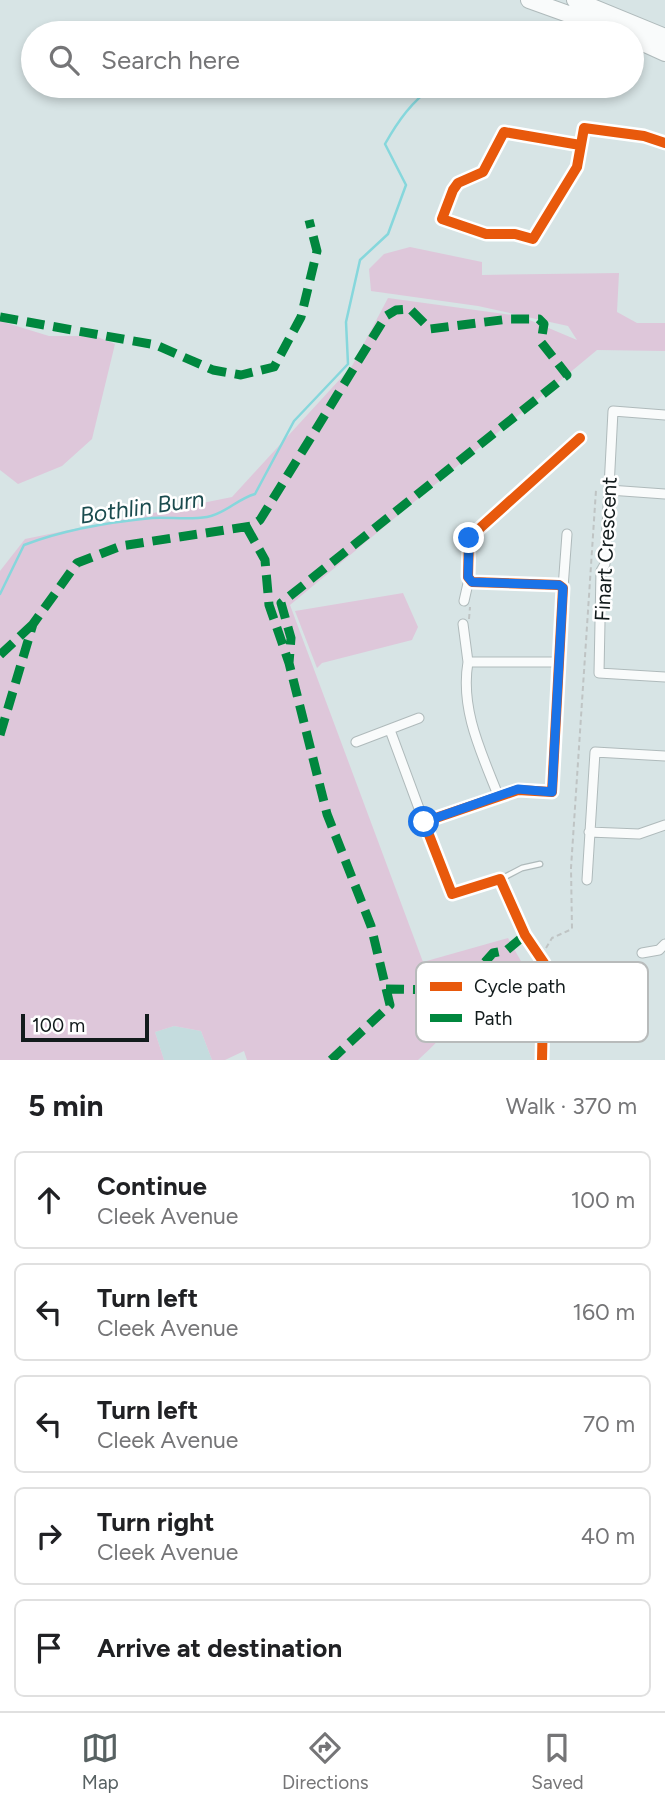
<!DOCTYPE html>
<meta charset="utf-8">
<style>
body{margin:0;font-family:Figtree,sans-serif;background:#f6f6f6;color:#202124}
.scale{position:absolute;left:21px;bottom:18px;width:128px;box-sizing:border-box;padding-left:7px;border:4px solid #121b1c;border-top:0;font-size:19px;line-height:24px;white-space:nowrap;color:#121b1c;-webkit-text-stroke:5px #fff;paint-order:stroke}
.stop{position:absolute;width:21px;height:21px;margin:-16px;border:5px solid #1a73e8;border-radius:50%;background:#fff}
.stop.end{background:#1a73e8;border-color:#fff;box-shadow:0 2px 7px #0008}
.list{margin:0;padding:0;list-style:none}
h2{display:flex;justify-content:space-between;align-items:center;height:91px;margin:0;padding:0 28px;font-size:30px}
h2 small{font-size:23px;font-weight:400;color:#757577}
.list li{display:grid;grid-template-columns:46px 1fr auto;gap:21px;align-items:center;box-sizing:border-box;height:98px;margin:0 14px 14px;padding:0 14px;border:2px solid #e0e0e0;border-radius:10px}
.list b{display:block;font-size:26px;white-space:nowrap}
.list p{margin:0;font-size:23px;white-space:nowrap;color:#757577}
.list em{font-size:23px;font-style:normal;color:#757577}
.icon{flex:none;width:38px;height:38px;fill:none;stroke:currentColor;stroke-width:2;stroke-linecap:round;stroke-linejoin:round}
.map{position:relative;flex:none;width:665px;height:1060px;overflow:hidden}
.search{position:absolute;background:#fff;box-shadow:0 4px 10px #0003;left:21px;right:21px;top:21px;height:77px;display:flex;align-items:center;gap:18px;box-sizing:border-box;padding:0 24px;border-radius:38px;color:#757577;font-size:26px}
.sheet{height:651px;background:#fff}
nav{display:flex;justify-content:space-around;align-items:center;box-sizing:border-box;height:98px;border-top:2px solid #e0e0e0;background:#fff;font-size:19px;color:#757577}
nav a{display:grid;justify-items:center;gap:4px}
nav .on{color:#576162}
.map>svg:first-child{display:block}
.built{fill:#c4dcde}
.green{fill:#dec7da}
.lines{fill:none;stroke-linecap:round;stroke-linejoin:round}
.stream{stroke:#86d7dc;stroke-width:2.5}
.service-casing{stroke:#afbabb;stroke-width:7}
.minor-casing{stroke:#afbabb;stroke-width:11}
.motorway-casing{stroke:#afbabb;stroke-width:18}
.path{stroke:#bfc4c4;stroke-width:2;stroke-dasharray:5 3.5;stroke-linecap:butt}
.service{stroke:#f9fbfb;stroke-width:4.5}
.minor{stroke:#f9fbfb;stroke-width:9}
.motorway{stroke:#f9fbfb;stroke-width:16}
.quiet{stroke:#00873e;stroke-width:9;stroke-dasharray:18 9;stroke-linecap:butt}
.cycleway-casing{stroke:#fff;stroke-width:15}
.cycleway{stroke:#e8590c;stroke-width:10}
.route{stroke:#1a73e8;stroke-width:9}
.labels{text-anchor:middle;stroke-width:5;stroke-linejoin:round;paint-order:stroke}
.street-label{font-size:21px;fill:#121b1c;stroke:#fff}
.water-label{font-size:23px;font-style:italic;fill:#1a4b4e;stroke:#fff}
.key{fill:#fff;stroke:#b8bbbb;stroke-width:2}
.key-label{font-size:19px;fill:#121b1c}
</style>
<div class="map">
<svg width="665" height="1060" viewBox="0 0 665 1060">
<rect width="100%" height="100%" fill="#d7e4e5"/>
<!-- built -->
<path class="built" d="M174 1026 201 1031 212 1060H164L155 1032Z"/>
<!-- green -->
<path class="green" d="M410 247 482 262V275L619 273 617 312 637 323H665V351L597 350 290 605 423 962 508 938 522 963C481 987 454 1028 418 1060H247L244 1051 225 1060H212L201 1031 174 1026 155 1032 164 1060H0V571L25 539 232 497 352 366 388 298 520 316 577 340 568 326 478 306 371 291 369 269 384 254Z
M0 321 49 336H95L115 344 92 439 62 466 18 484 0 470Z
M403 593 418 627 412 640 322 663 317 668 295 611Z"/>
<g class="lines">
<!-- stream -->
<path class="stream" d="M0 594 24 545C63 530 110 522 152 518 170 517 189 520 207 517 225 514 237 499 255 494L294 421 348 364 346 322 360 260 388 234 406 185 385 144C398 121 412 101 434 86"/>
<!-- service casing -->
<g class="service-casing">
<path id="service" d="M501 879 522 868 540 864"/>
</g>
<!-- minor casing -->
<g class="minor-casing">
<path id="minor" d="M580 145 504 132 483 172 458 183 453 190 442 219 486 234H515L533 239 577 167 584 128 644 136 665 143
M665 415 613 411 605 564 601 571 599 673 665 677
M609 490 665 494
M563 588 567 534
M464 601 469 579
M463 624 468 662
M390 730 424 822
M356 742 419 718
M498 795C481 752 460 709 468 662H560
M589 832 639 834 665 825
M587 880 595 752 665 756
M642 953 659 950 665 944
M542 1060 544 963 525 935 500 879 452 894 424 822 518 790 552 792 563 588 559 585 472 582 468 577 469 538 580 438"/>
</g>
<!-- motorway casing -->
<g class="motorway-casing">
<path id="motorway" d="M529 0 621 33
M575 0 665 37
M632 38 665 53"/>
</g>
<!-- path -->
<path class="path" d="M469 619 470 607
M546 948 552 938 572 929 571 868 596 490"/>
<!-- service -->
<use href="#service" class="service"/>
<!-- minor -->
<use href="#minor" class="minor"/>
<!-- motorway -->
<use href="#motorway" class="motorway"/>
<!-- quiet -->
<path class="quiet" d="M0 317 156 345 213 370 241 375 274 367 301 317 317 251 309 220
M246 526 265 560 269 605 289 663 327 814 371 926 390 1005 331 1060
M0 655 33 624
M0 735 33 624 77 563 121 546 251 526 260 520 386 316 396 310 410 309 430 329 509 319H539L544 324 541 342 567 375 281 603 291 638 289 663
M386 989 445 990 476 972 493 953 507 950 525 935"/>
<!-- cycleway casing -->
<g class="cycleway-casing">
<path id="cycleway" d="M580 145 504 132 483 172 458 183 453 190 442 219 486 234H515L533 239 577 167 584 128 644 136 665 143
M542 1060 544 963 525 935 500 879 452 894 424 822 518 790 552 792 563 588 559 585 472 582 468 577 469 538 580 438"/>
</g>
<!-- cycleway -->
<use href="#cycleway" class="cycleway"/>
</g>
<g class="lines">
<!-- route -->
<path class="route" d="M424 822 518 789 552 792 563 588 559 585 472 582 468 577 469 538"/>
</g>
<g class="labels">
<!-- street labels -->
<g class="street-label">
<text transform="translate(606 549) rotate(-87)" y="7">Finart Crescent</text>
</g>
<!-- water labels -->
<g class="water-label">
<text transform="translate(142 507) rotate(-8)" y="8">Bothlin Burn</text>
</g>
</g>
<!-- legend -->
<rect x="416" y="962" width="232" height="80" rx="10" class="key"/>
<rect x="430" y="982" width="32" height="9" fill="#e8590c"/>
<rect x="430" y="1014" width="32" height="8" fill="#00873e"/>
<g class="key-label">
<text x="474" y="993">Cycle path</text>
<text x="474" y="1025">Path</text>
</g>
</svg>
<div class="scale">100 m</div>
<div class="stop" style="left:424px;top:822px"></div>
<div class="stop end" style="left:469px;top:538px"></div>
<div class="search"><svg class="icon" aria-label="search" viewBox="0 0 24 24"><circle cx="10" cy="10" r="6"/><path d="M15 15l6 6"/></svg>Search here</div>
</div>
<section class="sheet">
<h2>5 min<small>Walk · 370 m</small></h2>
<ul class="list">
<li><svg class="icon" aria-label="ahead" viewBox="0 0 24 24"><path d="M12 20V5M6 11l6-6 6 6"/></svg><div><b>Continue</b><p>Cleek Avenue</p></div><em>100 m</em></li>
<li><svg class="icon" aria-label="left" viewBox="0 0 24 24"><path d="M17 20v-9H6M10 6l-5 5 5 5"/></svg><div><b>Turn left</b><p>Cleek Avenue</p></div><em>160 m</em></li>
<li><svg class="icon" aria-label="left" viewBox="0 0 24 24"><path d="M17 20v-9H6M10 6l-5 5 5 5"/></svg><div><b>Turn left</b><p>Cleek Avenue</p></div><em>70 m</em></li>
<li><svg class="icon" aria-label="right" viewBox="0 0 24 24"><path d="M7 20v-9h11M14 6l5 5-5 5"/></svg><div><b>Turn right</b><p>Cleek Avenue</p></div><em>40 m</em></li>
<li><svg class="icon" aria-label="arrive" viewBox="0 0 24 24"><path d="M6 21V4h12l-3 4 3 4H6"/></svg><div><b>Arrive at destination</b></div></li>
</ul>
</section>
<nav>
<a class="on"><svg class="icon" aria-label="map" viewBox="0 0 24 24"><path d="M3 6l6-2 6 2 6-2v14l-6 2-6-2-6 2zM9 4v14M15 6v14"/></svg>Map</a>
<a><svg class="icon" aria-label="directions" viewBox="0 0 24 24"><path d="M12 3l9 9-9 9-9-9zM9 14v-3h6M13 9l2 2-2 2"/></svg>Directions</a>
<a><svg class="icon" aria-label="saved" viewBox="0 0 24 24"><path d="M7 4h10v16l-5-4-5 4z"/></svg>Saved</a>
</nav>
